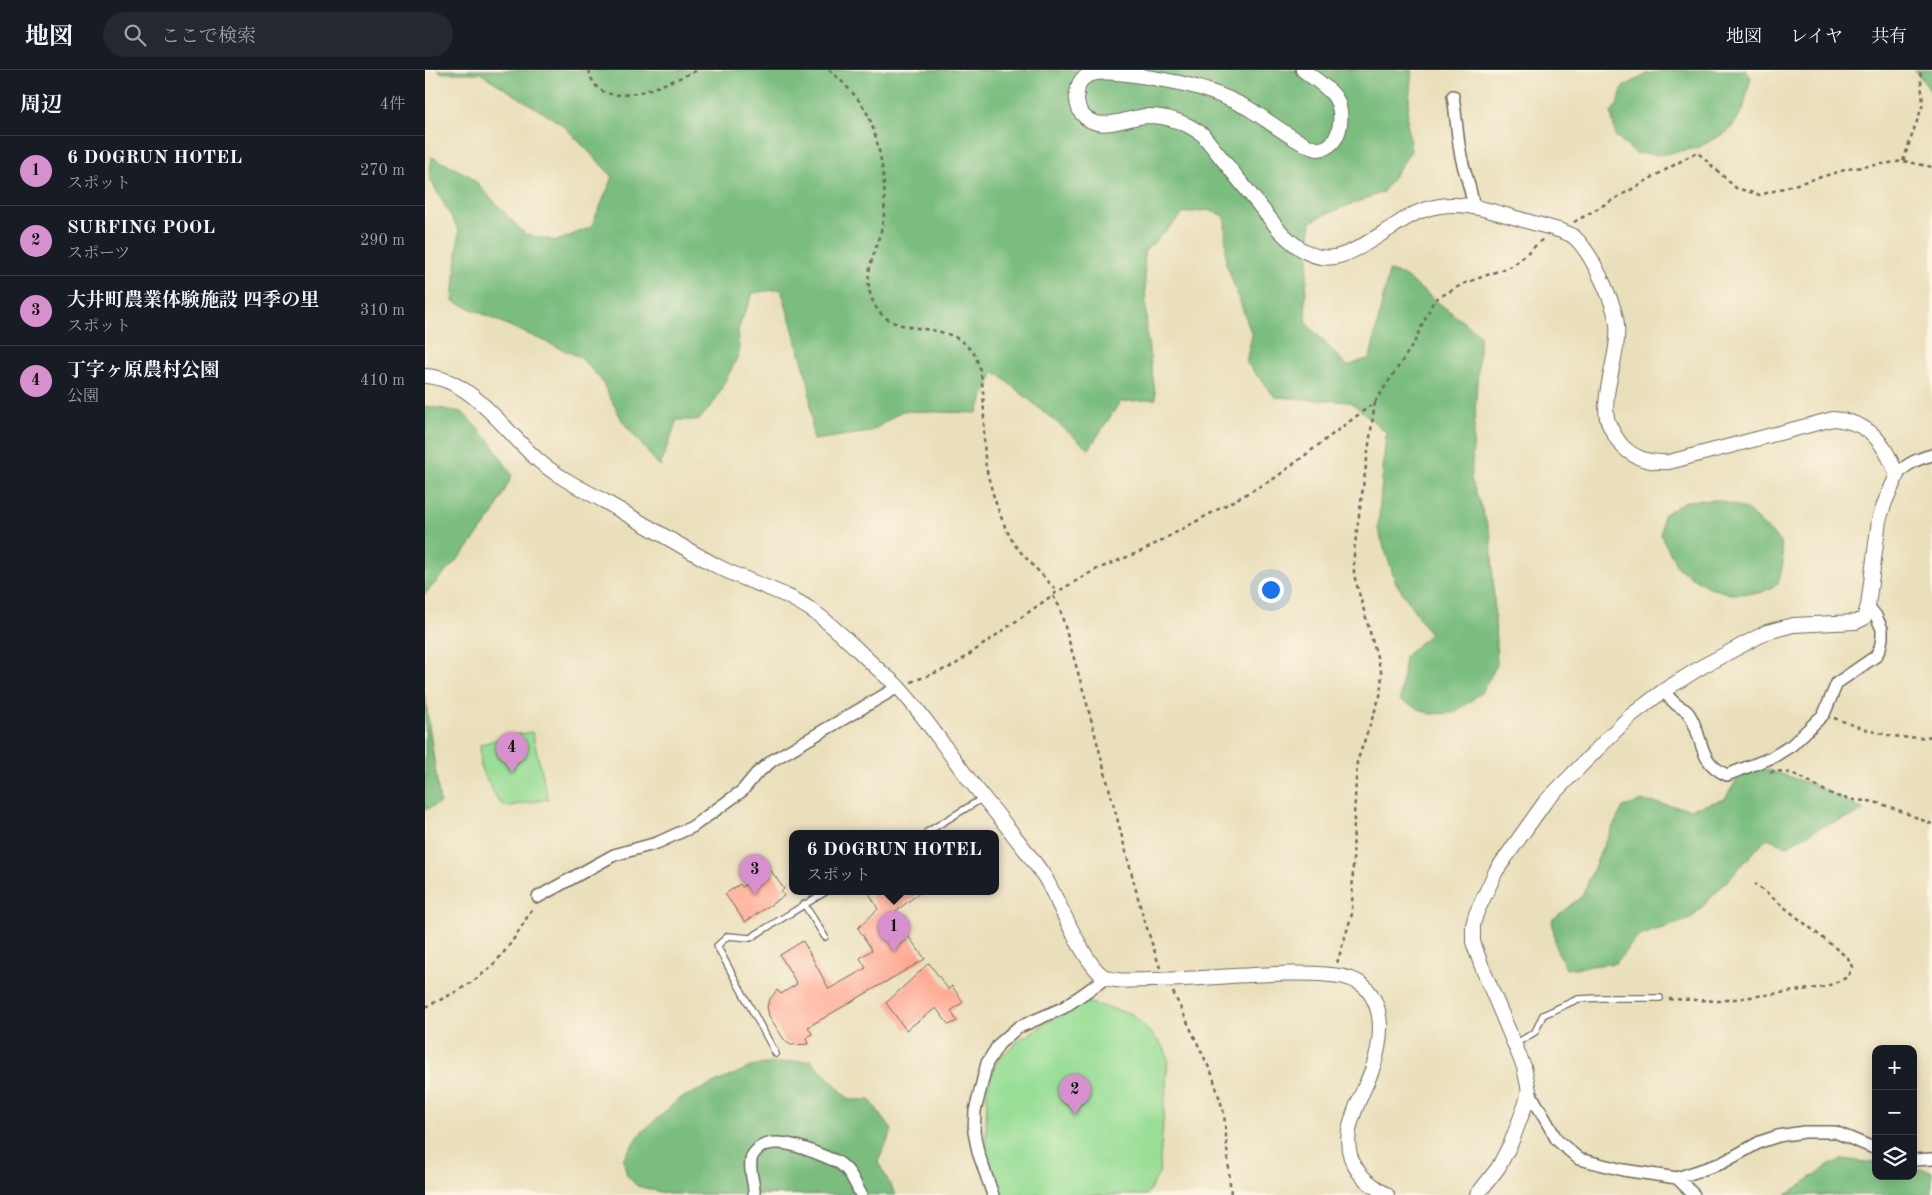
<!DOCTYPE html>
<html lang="ja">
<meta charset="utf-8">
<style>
body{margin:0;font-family:"Old Standard TT","Noto Serif JP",serif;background:#242831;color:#f1f3f6}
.controls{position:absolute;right:15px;bottom:15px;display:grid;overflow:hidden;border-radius:10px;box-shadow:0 2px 12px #0003}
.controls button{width:45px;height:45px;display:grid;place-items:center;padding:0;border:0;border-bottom:1px solid #363941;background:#171b24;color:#f1f3f6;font:25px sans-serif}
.you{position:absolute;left:845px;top:519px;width:18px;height:18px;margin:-12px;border:4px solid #fff;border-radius:50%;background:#1a73e8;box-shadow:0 0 0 8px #1a73e833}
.badge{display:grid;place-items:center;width:32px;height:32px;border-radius:50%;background:#d690ce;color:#111;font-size:16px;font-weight:700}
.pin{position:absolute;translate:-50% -41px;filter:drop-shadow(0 1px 2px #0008)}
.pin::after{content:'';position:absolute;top:26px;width:18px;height:15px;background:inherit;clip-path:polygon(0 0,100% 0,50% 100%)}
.popup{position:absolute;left:364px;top:760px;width:210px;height:65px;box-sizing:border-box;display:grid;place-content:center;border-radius:10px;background:#171b24;filter:drop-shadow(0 1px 4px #0005);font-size:16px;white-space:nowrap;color:#9ea1a6}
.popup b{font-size:19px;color:#f1f3f6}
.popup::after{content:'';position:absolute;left:50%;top:100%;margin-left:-10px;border:10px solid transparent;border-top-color:#171b24}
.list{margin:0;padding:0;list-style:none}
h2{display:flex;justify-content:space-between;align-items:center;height:65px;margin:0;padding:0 20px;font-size:21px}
h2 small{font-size:16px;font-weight:400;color:#9ea1a6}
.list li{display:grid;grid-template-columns:32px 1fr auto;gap:15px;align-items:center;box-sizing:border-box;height:70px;padding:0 20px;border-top:1px solid #363941}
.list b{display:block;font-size:19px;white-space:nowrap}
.list p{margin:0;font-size:16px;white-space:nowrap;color:#9ea1a6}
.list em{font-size:16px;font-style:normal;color:#9ea1a6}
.icon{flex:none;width:28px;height:28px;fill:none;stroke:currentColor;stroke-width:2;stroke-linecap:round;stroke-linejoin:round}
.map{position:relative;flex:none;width:1507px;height:1125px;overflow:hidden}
header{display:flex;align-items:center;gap:30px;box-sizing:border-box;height:70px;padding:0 25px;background:#171b24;border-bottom:1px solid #363941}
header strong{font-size:24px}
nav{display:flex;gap:28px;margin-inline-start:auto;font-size:18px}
.search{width:350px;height:45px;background:#242831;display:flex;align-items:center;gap:12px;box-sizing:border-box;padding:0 18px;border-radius:28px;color:#9ea1a6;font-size:19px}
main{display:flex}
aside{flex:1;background:#171b24}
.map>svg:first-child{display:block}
.green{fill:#99de96;stroke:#628460}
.forest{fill:#7abd7f;stroke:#527455}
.building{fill:#fea791}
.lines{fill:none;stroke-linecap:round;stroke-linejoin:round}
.service-casing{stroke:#6e6a5d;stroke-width:8}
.minor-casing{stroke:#6e6a5d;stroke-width:14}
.tertiary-casing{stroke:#6e6a5d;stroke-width:16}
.path{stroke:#6e6a5d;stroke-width:2.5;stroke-dasharray:4 4;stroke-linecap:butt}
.service{stroke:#fff;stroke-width:5.5}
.minor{stroke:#fff;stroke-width:11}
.tertiary{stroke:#fff;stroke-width:14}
</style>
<header>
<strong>地図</strong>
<div class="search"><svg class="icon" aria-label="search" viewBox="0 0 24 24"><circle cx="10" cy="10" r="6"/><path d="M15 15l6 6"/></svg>ここで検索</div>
<nav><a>地図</a><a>レイヤ</a><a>共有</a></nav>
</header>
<main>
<aside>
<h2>周辺<small>4件</small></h2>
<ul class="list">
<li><span class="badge">1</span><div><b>6 DOGRUN HOTEL</b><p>スポット</p></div><em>270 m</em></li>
<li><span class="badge">2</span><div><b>SURFING POOL</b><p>スポーツ</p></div><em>290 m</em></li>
<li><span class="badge">3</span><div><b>大井町農業体験施設 四季の里</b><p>スポット</p></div><em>310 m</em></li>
<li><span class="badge">4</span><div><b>丁字ヶ原農村公園</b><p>公園</p></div><em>410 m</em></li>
</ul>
</aside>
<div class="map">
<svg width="1507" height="1125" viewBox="0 0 1507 1125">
<rect width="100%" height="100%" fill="#fcf5e5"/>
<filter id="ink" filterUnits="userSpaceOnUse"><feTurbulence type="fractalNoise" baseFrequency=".02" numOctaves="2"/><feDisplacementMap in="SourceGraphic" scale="10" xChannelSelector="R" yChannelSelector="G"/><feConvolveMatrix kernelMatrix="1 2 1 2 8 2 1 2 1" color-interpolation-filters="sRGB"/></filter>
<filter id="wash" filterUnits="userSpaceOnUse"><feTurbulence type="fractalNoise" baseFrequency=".0096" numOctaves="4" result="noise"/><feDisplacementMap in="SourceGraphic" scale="20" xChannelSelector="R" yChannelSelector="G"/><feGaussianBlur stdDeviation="1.12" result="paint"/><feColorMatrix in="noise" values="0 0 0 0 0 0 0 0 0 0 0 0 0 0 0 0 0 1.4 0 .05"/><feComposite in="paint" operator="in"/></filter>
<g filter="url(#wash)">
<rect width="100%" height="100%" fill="#eadfbb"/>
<!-- green -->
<path class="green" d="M107 662 123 729 80 737 73 730 56 699 55 675 78 667Z
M657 931 707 944 739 977 743 989 734 1103 722 1125H572V1116L563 1094 561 1071 562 1019 573 989 596 969Z"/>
<!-- forest -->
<path class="forest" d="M12 0H987L982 51 986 81 958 122 898 145 886 152 880 233 882 254 922 296 945 288 964 201 978 205 1055 265 1046 409 1066 465 1072 595 1056 623 1029 643 1005 644 975 630 980 586 1005 564 971 513 953 459 961 362 926 332 850 327 821 292 827 265 801 193 800 146 783 140 759 143 719 182 722 266 731 329 695 332 664 379 569 301 552 343 477 341 445 362 388 370 384 314 356 219 328 223 313 259 314 284 290 331 274 350H252L235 397 198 352 176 310 155 287 28 231 34 161 4 107 7 87 45 106 100 164 132 171 166 157 188 107 138 55 55 3H18Z
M1245 0H1320L1326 7 1318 40 1304 61 1272 78 1233 85 1210 83 1191 67 1186 42 1192 35 1198 17 1222 4Z
M1490 0H1507V23Z
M0 336 37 342 65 371 87 405 69 443 42 479 0 524Z
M1293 430 1321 439 1356 472 1358 493 1353 514 1335 523 1305 524 1281 516 1253 498 1236 466 1238 445 1261 431Z
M0 626 15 733 0 740Z
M1322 693 1387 714 1439 740 1425 747 1398 756 1362 776 1342 768 1266 849 1213 866 1191 893 1141 899 1131 878 1127 850 1157 826 1179 774 1198 737 1218 731 1266 739 1300 729Z
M386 990 425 1030H445L467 1060 453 1092 471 1125 243 1124 212 1116 202 1105 198 1089 215 1064 254 1029 330 995Z
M1417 1089 1451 1093V1106H1488V1098L1507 1101V1125H1361L1403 1096Z"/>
<g id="blocks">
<!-- building -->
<path class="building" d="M344 798 359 819 356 822 359 826 320 852 300 824 315 814 317 817Z
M443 821H497L467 844 500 889 383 957 387 964 381 968 383 974 366 975 360 971 344 946 342 937 345 929 352 920 356 924 372 914 355 885 378 871 404 919 441 898 435 888 447 880 433 858 453 839Z
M504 893 523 919 527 916 538 932 526 941 532 951 524 955 511 938 481 960 461 933Z"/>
</g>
</g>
<g filter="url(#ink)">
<use href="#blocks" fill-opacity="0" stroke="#6e6a5d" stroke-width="1"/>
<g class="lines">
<!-- service casing -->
<g class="service-casing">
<path id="service" d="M503 763 502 762 558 728
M379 834 400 867
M1090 974 1110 962 1118 945 1153 929 1176 928H1235
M351 984 292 876 303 866 325 868 402 821"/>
</g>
<!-- minor casing -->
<g class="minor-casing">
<path id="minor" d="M1028 26C1031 45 1032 63 1035 81 1038 100 1046 116 1048 135
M1472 405C1482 393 1493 389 1507 385
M1238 621C1242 625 1247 631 1252 635 1256 638 1261 639 1264 644 1279 667 1272 692 1302 705L1348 687 1367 675 1399 644 1412 613 1451 586 1455 578 1457 568V559L1451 546 1443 536
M113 827 189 785 232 773 267 757 317 721 331 704 348 690 473 617
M1104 1021 1132 1070 1154 1089 1198 1100 1252 1108 1297 1093 1335 1072 1353 1066 1379 1062H1410L1451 1079
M1488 1090 1507 1089
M1252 1108 1269 1125
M329 1125C330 1114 324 1102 326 1091 326 1085 330 1082 334 1078 354 1064 390 1083 411 1091 425 1099 429 1111 436 1125
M568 1125 553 1082 549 1062 550 1041 562 993 574 974 592 958 638 938 681 908"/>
</g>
<!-- tertiary casing -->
<g class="tertiary-casing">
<path id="tertiary" d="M878 0C887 7 904 18 910 27 920 42 917 78 893 79 879 79 836 45 821 37 809 31 796 25 783 21 763 13 692 0 671 3 665 4 658 7 655 12 650 22 651 36 657 44 673 64 701 47 722 46 743 46 761 52 778 65L854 160C899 207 921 186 969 156 978 150 988 143 999 140 1033 128 1062 140 1095 149 1106 153 1141 160 1149 167 1166 181 1189 232 1192 254 1195 284 1177 320 1182 348 1184 357 1189 364 1194 372 1206 388 1225 393 1244 392L1408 349C1445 352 1459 372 1472 405L1460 432 1454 450 1443 536 1439 548 1431 552 1368 555 1342 562 1278 596 1238 621 1204 647 1120 732 1071 801 1051 844 1048 855V872L1057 897 1099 997 1104 1021 1100 1036 1086 1073 1073 1098 1052 1125
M0 306C47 308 81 363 114 391 133 407 157 419 179 431 217 453 254 475 292 496 322 512 357 520 385 539 410 556 431 579 454 600 460 606 468 611 474 618 499 645 520 678 543 708 568 740 596 772 619 806 633 828 659 896 680 907 692 913 710 910 723 910 784 910 846 900 906 905 918 906 932 909 941 918 951 929 955 943 955 958 955 972 952 986 947 1000 935 1032 909 1068 933 1101 940 1112 952 1118 962 1125"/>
</g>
<!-- path -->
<path class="path" d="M164 0C173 50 245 11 273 0
M404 0C416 10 437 31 443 45 456 75 464 125 457 157 452 178 439 202 445 223 458 272 509 248 539 273 542 277 547 280 549 284 564 310 556 364 561 396 565 418 579 463 594 480 606 494 620 507 632 522
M1478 91 1498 34 1495 0
M1149 152 1272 82 1311 118 1335 125 1423 99 1478 91 1507 97
M628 526 634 536 662 634 717 843 735 898
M486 612 528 596 632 522 670 500 719 480 850 408 950 332 989 273 1009 230 1038 214 1089 195 1118 169
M1409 648C1441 660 1473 672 1507 666
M1345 702C1375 697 1391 722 1419 728 1429 731 1440 730 1449 732 1469 737 1489 747 1507 754
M912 893 927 844 929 747 932 692 955 626 957 605 929 505V481L950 332
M748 922 787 1004 799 1043 806 1125
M1244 929 1295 931 1400 917 1423 907 1427 897 1423 888 1330 814
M0 937C59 910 76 894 108 837"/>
<!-- service -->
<use href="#service" class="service"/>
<!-- minor -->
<use href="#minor" class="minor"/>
<!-- tertiary -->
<use href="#tertiary" class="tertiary"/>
</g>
</g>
</svg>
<div class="controls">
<button>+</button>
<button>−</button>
<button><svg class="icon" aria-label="layers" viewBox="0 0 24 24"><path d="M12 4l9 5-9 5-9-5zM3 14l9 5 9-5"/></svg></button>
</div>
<div class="you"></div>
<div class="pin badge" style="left:469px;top:882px">1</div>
<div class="popup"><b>6 DOGRUN HOTEL</b>スポット</div>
<div class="pin badge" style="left:650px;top:1045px">2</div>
<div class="pin badge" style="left:330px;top:825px">3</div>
<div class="pin badge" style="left:87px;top:703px">4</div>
</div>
</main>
